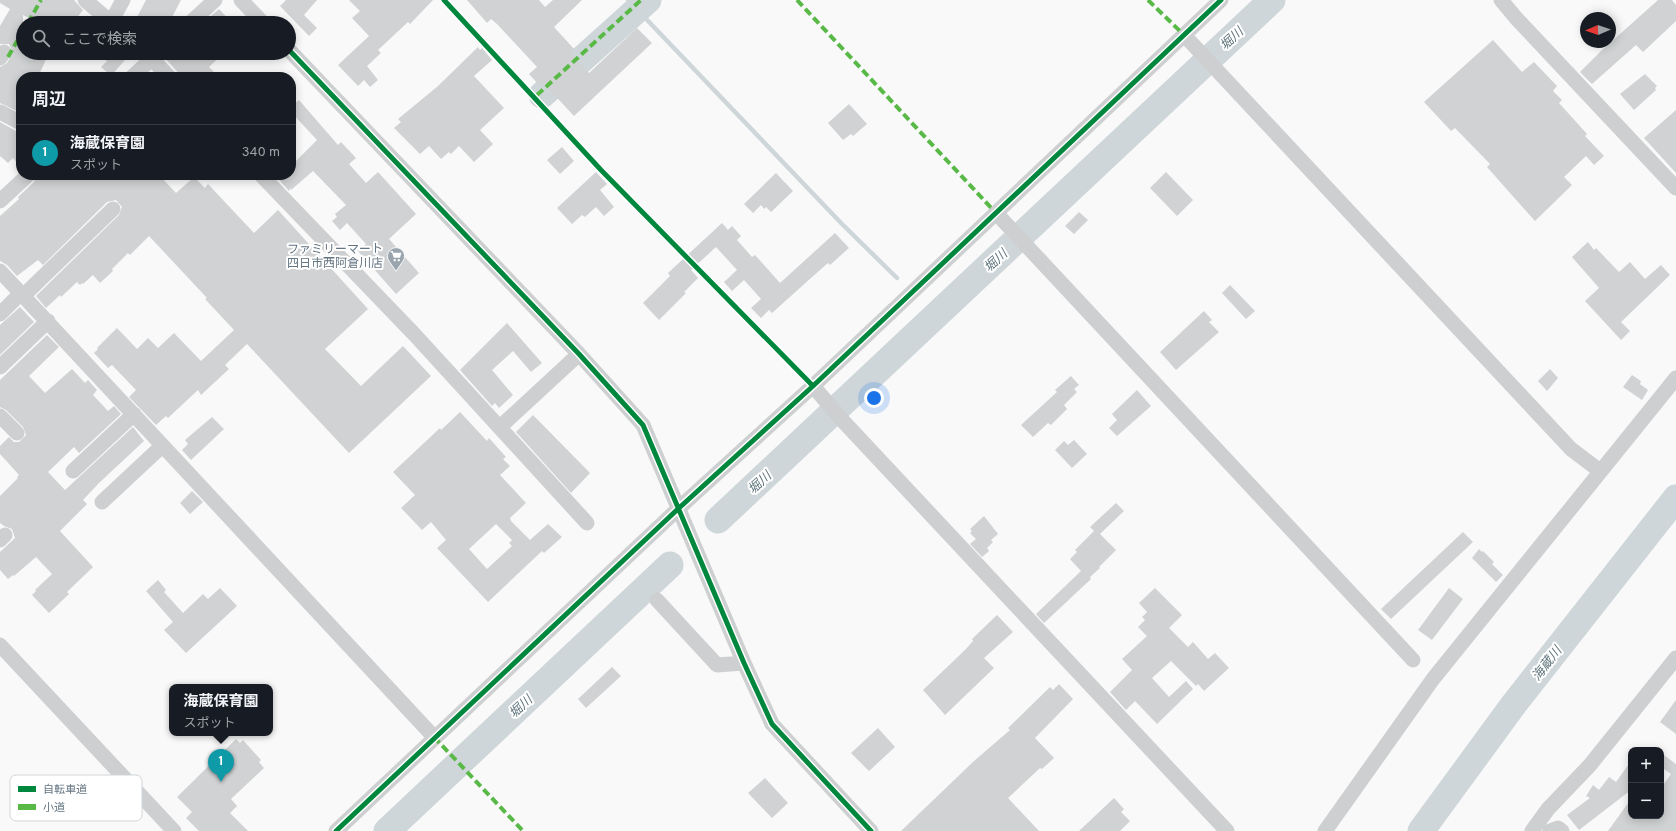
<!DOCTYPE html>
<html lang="ja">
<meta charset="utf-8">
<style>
body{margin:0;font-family:Overpass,"Noto Sans JP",sans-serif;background:#242831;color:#f1f3f6}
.controls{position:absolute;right:12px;bottom:12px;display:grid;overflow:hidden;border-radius:8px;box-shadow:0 2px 10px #0003}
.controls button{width:36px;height:36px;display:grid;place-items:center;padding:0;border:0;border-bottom:1px solid #363941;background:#171b24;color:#f1f3f6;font:20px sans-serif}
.compass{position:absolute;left:1580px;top:12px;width:36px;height:36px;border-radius:50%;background:#171b24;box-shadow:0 2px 10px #0003;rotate:268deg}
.you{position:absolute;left:874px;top:398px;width:14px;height:14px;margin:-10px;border:3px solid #fff;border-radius:50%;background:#1a73e8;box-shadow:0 0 0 6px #1a73e833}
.badge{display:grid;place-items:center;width:26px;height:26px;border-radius:50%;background:#99a4ac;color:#fff;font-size:13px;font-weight:700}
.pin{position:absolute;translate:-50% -33px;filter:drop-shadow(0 1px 2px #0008)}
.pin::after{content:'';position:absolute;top:21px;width:14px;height:12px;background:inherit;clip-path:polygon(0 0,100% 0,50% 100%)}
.popup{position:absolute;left:169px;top:684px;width:104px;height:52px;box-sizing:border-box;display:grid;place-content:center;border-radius:8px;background:#171b24;filter:drop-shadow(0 1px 3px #0005);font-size:13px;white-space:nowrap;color:#9ea1a6}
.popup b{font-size:15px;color:#f1f3f6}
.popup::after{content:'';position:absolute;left:50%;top:100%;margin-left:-8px;border:8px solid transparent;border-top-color:#171b24}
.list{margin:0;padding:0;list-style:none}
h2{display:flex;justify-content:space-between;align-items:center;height:52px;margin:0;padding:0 16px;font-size:17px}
h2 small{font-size:13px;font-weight:400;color:#9ea1a6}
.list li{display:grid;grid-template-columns:26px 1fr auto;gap:12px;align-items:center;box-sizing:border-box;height:56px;padding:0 16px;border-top:1px solid #363941}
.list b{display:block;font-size:15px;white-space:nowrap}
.list p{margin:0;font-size:13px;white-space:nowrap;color:#9ea1a6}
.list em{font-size:13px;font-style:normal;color:#9ea1a6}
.icon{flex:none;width:22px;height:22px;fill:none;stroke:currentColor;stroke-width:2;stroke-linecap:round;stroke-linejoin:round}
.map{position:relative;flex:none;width:1676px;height:831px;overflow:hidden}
.search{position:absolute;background:#171b24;box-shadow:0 2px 10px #0003;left:16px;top:16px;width:280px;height:44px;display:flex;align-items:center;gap:10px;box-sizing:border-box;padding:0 14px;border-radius:22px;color:#9ea1a6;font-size:15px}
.panel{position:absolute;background:#171b24;box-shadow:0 2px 10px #0003;left:16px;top:72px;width:280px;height:108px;border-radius:16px}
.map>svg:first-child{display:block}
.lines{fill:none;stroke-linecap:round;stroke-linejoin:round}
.stream{stroke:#ced6d9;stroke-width:4.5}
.river{stroke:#ced6d9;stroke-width:27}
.building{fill:#d0d2d3;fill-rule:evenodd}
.minor{stroke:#cecfd0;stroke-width:15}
.quiet{stroke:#58b947;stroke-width:4;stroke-dasharray:8 4;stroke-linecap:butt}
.cycleway-casing{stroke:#fff;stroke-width:8}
.cycleway{stroke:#00873e;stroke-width:5}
.labels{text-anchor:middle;stroke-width:4;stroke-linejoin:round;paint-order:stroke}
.poi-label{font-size:12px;fill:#657683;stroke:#fff;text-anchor:end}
.water-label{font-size:13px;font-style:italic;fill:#60757c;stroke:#fff}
.key{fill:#fff;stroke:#d1d6da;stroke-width:1}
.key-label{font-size:11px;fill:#657683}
</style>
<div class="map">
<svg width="1676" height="831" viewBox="0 0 1676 831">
<rect width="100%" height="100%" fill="#f9f9f9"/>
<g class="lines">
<!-- stream -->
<path class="stream" d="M628 0 842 224 897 278"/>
<!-- river -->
<path class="river" d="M542 95 648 0
M718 520 1272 0
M387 831 670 565
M1421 831 1514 704 1676 498"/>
</g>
<!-- building -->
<path class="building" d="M0 0H74L83 10 76 19 71 16 67 23H39L23 15V53H49L38 77H21V108L19 112 0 103V67L7 63 13 52 9 44H0V26L10 9 0 3Z
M146 0H181L169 23H134Z
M286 0H317L304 15 317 28 309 36 280 6Z
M349 0H433L410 24 408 22 378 50 381 53 367 66 378 80 370 87 364 80 358 86 338 65 369 36 352 18 360 11Z
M467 0H539L545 7 553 0H582L554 27 574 49 570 53 589 73 637 28 652 43 574 116 546 86 544 87 539 83 538 84 529 74 537 67 497 24 491 19 487 23Z
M1658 0H1672L1676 5V21L1643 52 1636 45 1592 84 1580 72 1601 51Z
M219 9 232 23H203Z
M1493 40 1522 72 1534 62 1557 86 1553 91 1562 100 1559 103 1587 134 1585 136 1604 156 1594 165 1586 156 1564 177 1572 185 1535 221 1487 167 1490 164 1455 128 1451 131 1424 102Z
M478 47 480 50 482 48 492 60 474 76 504 108 480 130 493 144 474 162 459 146 451 154 449 152 441 159 429 146 420 154 394 128 401 122 398 119 438 86Z
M94 53H131L111 76 101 67 107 61Z
M167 53H224L209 67 219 77H182L165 58Z
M1645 74 1657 86 1655 88 1656 90 1634 110 1620 94Z
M299 100 338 145 341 142 356 158 349 164 366 183 378 172 416 214 389 239 419 273 396 294 358 251 366 244 347 223 340 230 332 221 337 217 335 214 346 205 313 171 291 190V188L289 191 275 175H291V166L317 140 291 112V107Z
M849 104 867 124 853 136 851 134 843 140 828 123Z
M1676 110V173L1644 138Z
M0 122 21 134V167L13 158 8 163 0 156Z
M562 147 574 161 560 174 547 160Z
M596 172 607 184 600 190 614 207 604 216 596 207 585 217 582 215 572 224 557 208Z
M1166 172 1193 200 1177 216 1150 188Z
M776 173 793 191 771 212 766 207 764 209 761 205 753 213 744 204Z
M37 175H159L176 193 194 177 205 188 208 184 254 233 278 210 368 309 325 349 361 386 403 346 431 376 349 453 247 344 225 365 229 369 201 395 198 390 168 418 166 416 156 425 129 397 136 390 112 365 108 368 94 353 98 349 97 348 117 328 137 349 148 338 158 348 174 333 201 361 234 330 205 299 207 298 149 236 130 255 128 253 112 269 113 271 100 283 93 275 83 284 82 283 80 285 77 282 61 297 60 295 46 308 36 296 119 215 122 207 116 200 107 202 43 265 38 260 17 276 7 265 0 261V216L19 199 18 197 34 182Z
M1079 212 1088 220 1074 234 1065 226Z
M722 223 728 230 732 226 741 236 737 240 752 257 755 255 780 283 835 233 849 248 830 265 828 263 811 278 772 313 769 310 761 318 751 308 761 299 744 280 732 291 724 282 737 270 716 247 691 270 698 278 684 292 686 293 659 320 643 303 670 276 668 273Z
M1588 242 1594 250 1596 248 1619 272 1630 262 1645 279 1661 265 1670 275 1621 322 1630 331 1621 340 1585 301 1599 288 1572 257Z
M1230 285 1255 311 1246 319 1222 293Z
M20 307 34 322 0 355V325Z
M1204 311 1212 320 1209 322 1219 332 1176 370 1160 352Z
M507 323 542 363 531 372 513 351 492 370 513 395 499 408 495 403 492 406 460 370Z
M47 335 59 347 29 376 45 393 72 369 85 383 88 380 97 390 93 395 108 411 114 406 121 414 79 453 74 447 48 472 65 490 133 427 144 441 99 483 83 500 87 504 60 531 93 567 67 592 69 594 49 613 32 595 36 591 35 590 52 574 36 557 14 576 13 575 8 579 0 570V552L15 538 12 529 4 526 0 523V496L18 478 17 477 19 475 0 454V446L9 437 14 442H19L26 435 23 427 6 410 0 407V380Z
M1550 369 1558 378 1547 391 1538 381Z
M1632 375 1641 381 1640 384 1648 390 1642 400 1623 387Z
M1071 376 1079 385 1074 389 1077 392 1064 405 1067 409 1051 425 1048 423 1033 437 1021 425 1057 392 1055 390Z
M1137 390 1151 406 1117 436 1109 428 1117 420 1112 414Z
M460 412 487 441 489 438 506 457 503 459 510 466 500 475 526 503 510 518 511 521 530 540 548 524 562 537 544 553 542 551 488 602 437 548 446 540 431 522 422 530 401 508 415 495 393 472 440 428 441 430ZM496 524 512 540 509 543 512 546 487 569 469 549Z
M533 415 590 473 571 493 516 432Z
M212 417 224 429 191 460 182 450 188 444 185 440Z
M1074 440 1087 454 1072 468 1055 450 1064 441 1068 445Z
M192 491 203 502 190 514 180 503Z
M1116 503 1124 511 1100 534 1116 550 1099 567 1100 568 1090 577 1091 579 1044 623 1036 614 1081 571 1070 559 1077 552 1075 550 1094 531 1090 527Z
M984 516 998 534 991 540 993 542 987 548 989 551 982 557 970 544 976 539 970 533 972 531 970 529Z
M1463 532 1473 542 1391 619 1381 609Z
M1479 549 1482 552 1483 551 1494 562 1492 564 1503 575 1496 582 1472 558Z
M158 580 166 590 164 592 183 613 203 594 208 599 220 588 237 606 186 653 164 630 173 622 146 591Z
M1155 588 1182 615 1169 628 1188 647 1193 642 1208 659 1215 653 1229 668 1204 691 1198 684 1196 686 1171 661 1152 678 1169 697 1186 681 1193 689 1157 724 1135 701 1126 710 1110 692 1132 670 1122 659 1147 636 1138 627 1145 620 1142 617 1147 612 1139 603Z
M1449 588 1463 599 1432 640 1418 630Z
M997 615 1013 632 984 658 994 668 945 715 923 690 965 650 973 641 972 639Z
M612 667 621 676 586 708 578 699Z
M1059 684 1073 699 1035 738 1054 758 1042 769 1040 768 1008 798 1039 831H901L974 761 1010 730 1008 728 1050 687 1053 690Z
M1676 700V734L1660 722Z
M878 728 895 747 869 771 851 753Z
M236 739 240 743 243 740 261 760 259 762 264 768 231 799 237 806 230 813 248 831H199L186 818 192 812 177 797Z
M1661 753 1676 764V831H1608L1631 799V816H1661V788L1671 774 1661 767Z
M1631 761V790L1579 830 1567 815 1590 798 1586 796 1593 785 1599 790 1609 777 1616 782Z
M765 778 788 803 772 818 748 793Z
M1114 798 1124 809 1121 812 1130 821 1120 831H1079Z"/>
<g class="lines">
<!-- minor -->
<path class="minor" d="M85 0 112 23
M241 0 263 23
M1501 0 1516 18 1676 188
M111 22 123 0
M190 23 215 0
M1184 35 1571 449 1600 471
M289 50 579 354 643 425 744 663 772 724 871 831
M0 58 4 52
M152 59 169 77
M132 77 158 53
M0 112 21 123
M261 175 414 334 587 523
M0 201 28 175
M996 213 1413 660
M0 271 434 737
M23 296 113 209
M0 314 21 293
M0 367 48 321
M813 386 843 421 1227 831
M0 416 17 433
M500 427 579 354
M73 471 134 414
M102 502 162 446
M0 540 5 535
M657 600 717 665 744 663
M0 645 174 831
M336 831 679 508 813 386 1221 0
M1325 831 1433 679 1676 378
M1532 831 1548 809 1590 765 1676 658
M1550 831 1558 828 1562 831"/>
<!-- quiet -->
<path class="quiet" d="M797 0 996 213
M1148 0 1184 35
M28 23 41 0
M8 57 23 31
M537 95 641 0
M434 737 523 831"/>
<!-- cycleway casing -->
<g class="cycleway-casing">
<path id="cycleway" d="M444 0 601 170 813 386
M289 50 579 354 643 425 744 663 772 724 871 831
M336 831 679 508 813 386 1221 0"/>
</g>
<!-- cycleway -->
<use href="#cycleway" class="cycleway"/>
</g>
<!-- icons -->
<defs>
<g id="supermarket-pin" transform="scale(0.9)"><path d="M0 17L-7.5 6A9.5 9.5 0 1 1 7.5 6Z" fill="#99a4ac" stroke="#fff"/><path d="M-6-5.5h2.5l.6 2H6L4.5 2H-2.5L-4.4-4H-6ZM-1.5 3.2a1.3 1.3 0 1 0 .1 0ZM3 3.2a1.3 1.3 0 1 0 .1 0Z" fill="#fff"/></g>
</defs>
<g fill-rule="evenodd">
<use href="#supermarket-pin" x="396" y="256"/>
</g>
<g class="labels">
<!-- poi labels -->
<g class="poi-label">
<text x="383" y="253">ファミリーマート<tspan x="383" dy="14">四日市西阿倉川店</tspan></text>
</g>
<!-- water labels -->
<g class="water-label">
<text transform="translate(1231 38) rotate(-43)" y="5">堀川</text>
<text transform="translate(995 260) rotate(-43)" y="5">堀川</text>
<text transform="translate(759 482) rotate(-43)" y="5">堀川</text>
<text transform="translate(1546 663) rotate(-52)" y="5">海蔵川</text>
<text transform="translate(520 706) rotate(-43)" y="5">堀川</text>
</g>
</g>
<!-- legend -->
<rect x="10" y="775" width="132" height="46" rx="6" class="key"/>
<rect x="18" y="786" width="18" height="6" fill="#00873e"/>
<rect x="18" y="804" width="18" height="6" fill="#58b947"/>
<g class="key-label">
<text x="43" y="793">自転車道</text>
<text x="43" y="811">小道</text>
</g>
</svg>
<div class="controls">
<button>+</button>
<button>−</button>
</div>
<svg class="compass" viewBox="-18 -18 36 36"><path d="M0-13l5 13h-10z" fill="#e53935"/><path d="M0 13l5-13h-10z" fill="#9ea1a6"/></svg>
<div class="you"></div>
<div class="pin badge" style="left:221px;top:782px;background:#0f9aa8">1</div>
<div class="popup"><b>海蔵保育園</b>スポット</div>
<div class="search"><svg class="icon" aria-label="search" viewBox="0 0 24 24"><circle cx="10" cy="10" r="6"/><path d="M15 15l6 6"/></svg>ここで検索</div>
<section class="panel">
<h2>周辺<small></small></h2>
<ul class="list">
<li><span class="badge" style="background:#0f9aa8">1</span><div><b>海蔵保育園</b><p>スポット</p></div><em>340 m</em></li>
</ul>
</section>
</div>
